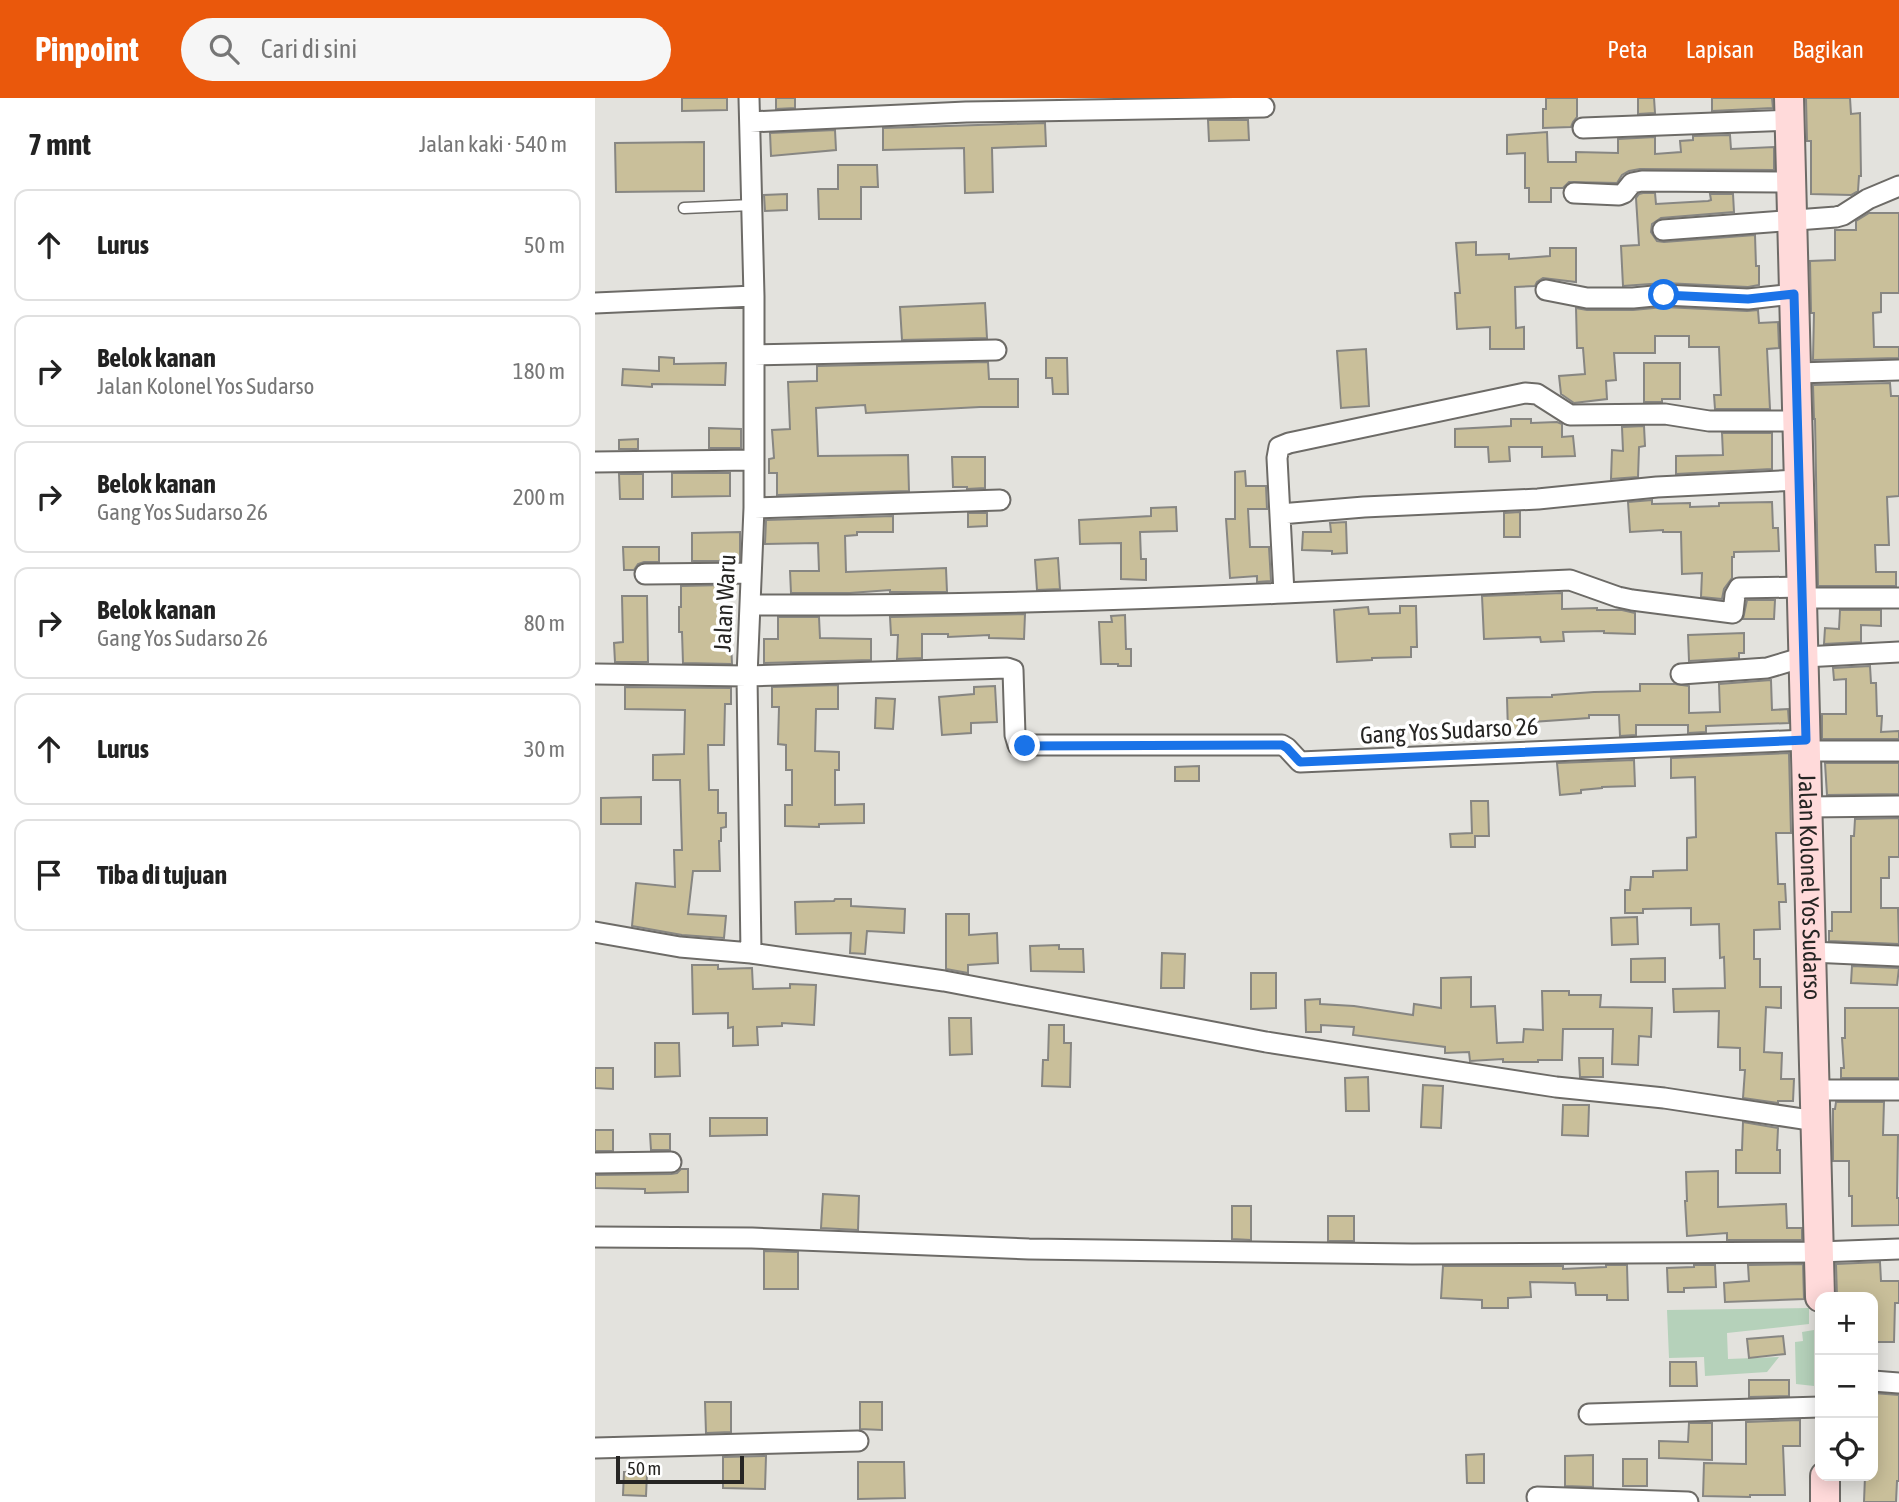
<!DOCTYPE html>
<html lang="id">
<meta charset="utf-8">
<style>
body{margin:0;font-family:"Asap Condensed",sans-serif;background:#f6f6f6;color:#222}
.controls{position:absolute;right:21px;bottom:21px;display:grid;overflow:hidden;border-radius:14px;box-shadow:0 4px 18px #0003}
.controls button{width:63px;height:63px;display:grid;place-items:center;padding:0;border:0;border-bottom:2px solid #e0e0e0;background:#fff;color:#222;font:35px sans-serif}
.scale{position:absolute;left:21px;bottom:18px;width:128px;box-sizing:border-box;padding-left:7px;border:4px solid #262523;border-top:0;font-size:19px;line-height:24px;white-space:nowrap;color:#262523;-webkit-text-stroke:5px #fff;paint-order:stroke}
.stop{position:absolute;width:21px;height:21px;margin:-16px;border:5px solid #1a73e8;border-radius:50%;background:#fff}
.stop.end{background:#1a73e8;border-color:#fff;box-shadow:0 2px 7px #0008}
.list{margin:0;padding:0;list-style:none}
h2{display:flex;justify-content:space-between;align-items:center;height:91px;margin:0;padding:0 28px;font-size:30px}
h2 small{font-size:23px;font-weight:400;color:#767676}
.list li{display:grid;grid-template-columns:46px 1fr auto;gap:21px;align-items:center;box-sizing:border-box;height:112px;margin:0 14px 14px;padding:0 14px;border:2px solid #e0e0e0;border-radius:14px}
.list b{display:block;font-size:26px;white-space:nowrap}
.list p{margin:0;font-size:23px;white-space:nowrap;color:#767676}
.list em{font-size:23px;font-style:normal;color:#767676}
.icon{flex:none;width:38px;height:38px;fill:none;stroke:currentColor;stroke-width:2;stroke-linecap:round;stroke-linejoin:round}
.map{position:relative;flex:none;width:1304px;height:1404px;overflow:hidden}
header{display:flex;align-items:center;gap:42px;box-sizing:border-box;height:98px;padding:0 35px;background:#ea580c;color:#fff}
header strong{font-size:33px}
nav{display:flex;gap:38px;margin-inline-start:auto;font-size:24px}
.search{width:490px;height:63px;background:#f6f6f6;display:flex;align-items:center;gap:18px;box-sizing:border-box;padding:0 24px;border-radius:38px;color:#767676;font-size:26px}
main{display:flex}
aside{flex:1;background:#fff}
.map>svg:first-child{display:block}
.green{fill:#b5d1ba}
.building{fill:#c9bf9a;stroke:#878682;stroke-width:2}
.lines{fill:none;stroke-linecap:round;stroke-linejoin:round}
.lane-casing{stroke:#6d6b67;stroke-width:13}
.street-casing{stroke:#6d6b67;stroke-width:23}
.secondary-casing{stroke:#6d6b67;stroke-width:32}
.lane{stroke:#fff;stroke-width:10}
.street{stroke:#fff;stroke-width:19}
.secondary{stroke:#ffdada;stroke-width:28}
.route{stroke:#1a73e8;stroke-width:9}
.labels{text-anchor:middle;stroke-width:7;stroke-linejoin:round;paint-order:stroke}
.street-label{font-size:24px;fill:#262523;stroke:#fff}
</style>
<header>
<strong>Pinpoint</strong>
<div class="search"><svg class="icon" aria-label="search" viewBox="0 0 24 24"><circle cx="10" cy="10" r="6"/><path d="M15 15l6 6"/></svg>Cari di sini</div>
<nav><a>Peta</a><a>Lapisan</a><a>Bagikan</a></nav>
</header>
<main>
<aside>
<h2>7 mnt<small>Jalan kaki · 540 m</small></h2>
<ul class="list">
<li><svg class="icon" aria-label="ahead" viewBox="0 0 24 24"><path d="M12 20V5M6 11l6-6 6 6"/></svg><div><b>Lurus</b></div><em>50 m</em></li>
<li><svg class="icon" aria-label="right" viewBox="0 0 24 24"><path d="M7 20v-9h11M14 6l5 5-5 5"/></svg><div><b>Belok kanan</b><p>Jalan Kolonel Yos Sudarso</p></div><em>180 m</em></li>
<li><svg class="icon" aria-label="right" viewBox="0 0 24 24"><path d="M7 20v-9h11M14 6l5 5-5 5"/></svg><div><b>Belok kanan</b><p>Gang Yos Sudarso 26</p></div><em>200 m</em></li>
<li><svg class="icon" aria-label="right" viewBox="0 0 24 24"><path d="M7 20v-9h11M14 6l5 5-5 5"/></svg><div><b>Belok kanan</b><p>Gang Yos Sudarso 26</p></div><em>80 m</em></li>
<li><svg class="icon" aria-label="ahead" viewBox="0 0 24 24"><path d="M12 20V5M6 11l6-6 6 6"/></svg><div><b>Lurus</b></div><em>30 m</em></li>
<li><svg class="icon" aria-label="arrive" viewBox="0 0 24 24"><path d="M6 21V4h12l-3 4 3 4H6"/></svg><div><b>Tiba di tujuan</b></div></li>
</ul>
</aside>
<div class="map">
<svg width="1304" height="1404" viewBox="0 0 1304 1404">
<rect width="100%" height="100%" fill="#e3e2dd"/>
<!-- green -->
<path class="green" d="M1214 1210V1226L1132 1235 1133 1261 1184 1259 1172 1274 1110 1278 1109 1259 1074 1260 1072 1212Z
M1219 1232V1288L1201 1286 1200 1244 1208 1243 1207 1234Z"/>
<!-- building -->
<path class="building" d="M87 0H132V12L87 13Z
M181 0H200V10L181 11Z
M951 0H982V19L978 24 976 29 948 30V11H951Z
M1043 0H1059L1060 15 1043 16Z
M1117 0H1177L1178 10 1117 13Z
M1211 0H1255L1256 16 1265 15 1266 78H1264L1263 93 1256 97 1216 96V43H1212Z
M613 22H653L654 42 614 43Z
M450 25 451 48 397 50 398 94 370 95 369 50 288 52V30Z
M240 32 241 52 176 58 175 35Z
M952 34 953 64H981V54L1023 55V41L1060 39V56L1086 54 1085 43 1098 42V38L1135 37 1136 51 1179 49V72L1045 71 1034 73 1027 77 1022 85 974 84 968 90H956V104H934V90H930V55L912 56V37Z
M109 44V93L21 94 20 45Z
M243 67H282L283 89H266V121H224L223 91H243Z
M1048 95H1060L1061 106 1113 103 1116 102 1115 96H1138L1139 114 1066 120 1057 126 1056 134 1062 143 1069 144 1160 137 1161 168H1164V187L1153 189 1069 185 1028 188 1026 148 1044 147 1041 100 1044 96Z
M192 96V112L170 113 169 97Z
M1274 115H1304V195H1286V214L1278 215 1279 249H1304V260L1218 262 1219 215H1216L1215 163 1240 162V132H1261V123Z
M881 144V157L914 156V161L955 158V150H981V184L948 180 942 184 940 188 920 189 921 230 929 229V251H895V229L862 231 860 195H865L861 145Z
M390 205 392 240 307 242 305 209Z
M1069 209 1152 213 1163 212 1164 225 1183 224 1184 250 1172 251 1175 311H1120L1119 297H1126L1124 249H1094V238H1060V255H1019L1021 282 1011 283 1012 301 979 305 966 296 964 278 990 276 988 250H982L981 210 992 212H1038Z
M771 251 774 308 746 310 742 253Z
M64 259 79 260V266L131 265 130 287 57 286V289L27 287 28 271 64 273Z
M451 260H472L473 296H458L457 280H451Z
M393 264 394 281H423V309H385L271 315 270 307 221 310 223 358 313 357 314 393 182 397V375H174V361L179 360 177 332 195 331 193 284 222 283V268Z
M1049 265H1085V301H1067V304H1049Z
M1295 285 1296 298H1304V398L1292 399 1294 447H1280L1281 474H1301V488H1223L1220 321H1219L1218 287Z
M916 321H936V325L962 324 967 326V339L978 338 980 358 947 359V349H914L915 363 894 364 893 349H860V331L916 328Z
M1049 328 1050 348 1044 349 1043 379 1016 381 1017 352 1028 353 1027 329Z
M114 330 146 331V350H114Z
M1127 335H1177V371L1081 376V358L1128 357Z
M43 341V351H24V342Z
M357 359H390V390L372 391V389H358Z
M650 373 651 388H671L672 411H653L655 449H674L676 483 662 484V478L635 480 631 421H640V374Z
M77 375H135V398L77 399Z
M24 376H48V401H25Z
M1057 402V406L1095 405V409L1124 408V405L1177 404 1178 430H1183L1184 453 1139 454V459H1137V480L1129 491 1127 501 1106 499 1107 475 1087 476 1086 434H1068V432L1035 434 1033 404Z
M581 409 582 433 545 434 546 461H551V482L526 481V445L485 446 484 422 556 418V410Z
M925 414V439H909V415Z
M373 415H392V428L373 429Z
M298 418V434H262V437L250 438 251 474 351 470 352 494H295V492L255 495H196L195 473H224L223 445 170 446 171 422Z
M751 424 752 455 737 456V453L707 452 708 434H736L735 425Z
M145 434V463H97V435Z
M28 449H64V464H49L43 466 39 472H29Z
M463 460 465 491 442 492 440 462Z
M129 487V505H128V546L136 545 137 566 88 565 87 534H84V509H86V488Z
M967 495V511L1002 510V512H1027L1040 515V536L1009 535V533L968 534 969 543 946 544 945 539 889 541 887 498Z
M27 498H52L53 564H20L19 545 28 544Z
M1152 502H1180L1179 521H1148Z
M805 508H821L822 549H816V559L777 560V562L742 564 739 512 773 509 774 516 805 515Z
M1245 512H1286V528L1266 527V544L1229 546 1230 530 1244 531Z
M430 516 429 541 394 540V537L353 539V536H327V560L302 561 303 537H296L295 519Z
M530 517 531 551H536V568H523V566H506L504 524H517L516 518Z
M183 519H224L225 540 276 541V562L169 565V541H183Z
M1149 535V555H1144V560L1094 563 1093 537Z
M1275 568 1276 585H1281L1282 618H1287L1286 634 1304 633V641H1227V616H1251V581L1239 582 1238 570Z
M1176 582 1177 612 1193 611 1194 625 1111 628V634L1093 635V627H1041V637L1025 638 1024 617H994V620L937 624V633L913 634 912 600 957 599V597L999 594 1045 593V586H1080L1094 588V615L1125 614 1124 586Z
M243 587V611H221L220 653 244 654V672H240V707L269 706V725L224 726V729L190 728V707H197V672H191V647L183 646 184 609H177V589Z
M400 588 402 624 376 625V635L347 637 344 599 379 596V589Z
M30 589 136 590V606H130L129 647H113L114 692H123V715H131V729L126 730V743H124L125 773H98L93 816 131 818 129 840 87 837 37 828 41 785 80 789 79 752H87L85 682H58V657L89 656 90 612 30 611Z
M281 600 300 601 298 631 280 630Z
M1194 655 1196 735H1181L1183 786H1190L1191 804H1184L1185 831 1159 832V861H1165V889H1186V910L1171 909 1169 954 1187 955 1186 981H1199L1198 1003H1183V1005L1148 1000 1150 972H1145V950L1123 949 1124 913 1079 914 1078 891 1130 890 1129 859 1125 860 1124 826 1096 827V810L1048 811V815H1030V792H1035L1036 779H1058V773L1092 772V740L1101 739 1100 679 1076 680V660Z
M1039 662 1040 688 1007 689V690L986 692V695L965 697 962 665Z
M1230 665H1304V696L1232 697Z
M604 668V683H580V669Z
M46 699V726H6V700Z
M876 703H893L894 738H880V749H856L855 736 877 735Z
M1304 720V759H1294V780H1286V810H1303L1304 846 1234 843V833H1237V814H1256V738H1259L1260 721Z
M240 801H256V808L310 811 309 835 272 833 270 856 255 855 256 835 201 836 200 804 239 803Z
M351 816H374V837L402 835 403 865 373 867V875L351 871Z
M1042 819 1043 846 1017 847 1016 820Z
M464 847V851H488L489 874 436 873 435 848Z
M567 855 590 856 589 890H566Z
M1070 860V884H1036V861Z
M97 867H123V871L157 870 158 891 195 890V886L221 887 219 927 187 925V928L162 929 163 947 138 948V929L133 930V915L98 916Z
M1257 868 1304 870 1302 887 1256 885Z
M656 875H681V910L656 911Z
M876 879V909L900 908 902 945 928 944 929 931 948 932 947 893H974V897H1006L1005 909 1057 910 1056 939 1044 938 1043 967 1017 966 1018 931H968L967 962H943V964H908V961L875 963 874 954 850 955V949L758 937 759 929 726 927V934H711L710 902 725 901V906L759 908 818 917 819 906 846 910V880Z
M1250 910H1304V980H1246V970H1249L1247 940H1250Z
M354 920H376L377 956 355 957Z
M454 927H469V945H476L475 989 447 988 448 962H453Z
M60 945H84L85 978 60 979Z
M984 960H1008V979H985Z
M0 970H18V991L0 990Z
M773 979 774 1013H751L750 980Z
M828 987 848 988 846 1030 826 1029Z
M1241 1004H1289L1288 1037H1303L1302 1100H1304V1127L1257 1128V1098H1254V1063H1238V1011H1240Z
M968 1007H994L993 1038 967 1037Z
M115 1020H172V1037L115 1038Z
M1148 1024 1183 1030 1182 1052H1185V1075H1141V1052H1147Z
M0 1032H18V1053H0Z
M55 1036H75V1052H56Z
M86 1071H93V1094L50 1095V1091L0 1090V1077L76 1076 82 1075Z
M1123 1073V1109L1191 1106 1192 1130H1207V1142H1132V1135L1092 1138 1090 1103H1092L1091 1074Z
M228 1096 264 1098 263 1132 226 1130Z
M637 1108H656V1142L637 1141Z
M733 1118H759V1143H733Z
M169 1153 203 1154V1191H169Z
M1285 1164 1286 1183H1304V1205H1300L1299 1244H1278V1199H1242L1241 1166Z
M1208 1166 1209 1201 1130 1204 1129 1185 1154 1183 1153 1167Z
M1011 1167H1032L1033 1202H1012V1197H981L980 1185 935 1184 936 1199 913 1200V1210H887V1202L846 1200 848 1168H968V1171L1011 1169Z
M1099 1167H1120L1121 1189 1089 1190V1194H1073L1072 1170 1099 1169Z
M1188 1238 1190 1256 1154 1260 1152 1241Z
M1075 1264H1101L1102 1288H1075Z
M1154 1282H1194V1298L1154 1299Z
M1278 1295 1304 1297V1383H1302L1301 1404H1269L1270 1378H1278Z
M110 1304H136V1334L111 1335Z
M265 1304H287V1332L265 1331Z
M1205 1322V1348H1188L1190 1397H1155V1399L1108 1398 1109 1365 1151 1366V1324Z
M1094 1325H1117V1362L1064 1360V1343L1093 1344Z
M889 1356V1385H872L871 1357Z
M998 1357V1389L970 1388V1358Z
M171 1358 170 1391 128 1390V1359Z
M1028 1361H1052V1388H1028Z
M263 1364H309L310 1400 263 1401Z
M29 1374 52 1375 51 1398 28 1397Z"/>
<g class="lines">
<!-- lane casing -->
<g class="lane-casing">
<path id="lane" d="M89 110 157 107"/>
</g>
<!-- street casing -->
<g class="street-casing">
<path id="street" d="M154 0 159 198V410L152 578 156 855
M155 24 371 14 669 9
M988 30 1195 22
M979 95 1024 97 1029 95 1037 85 1047 83 1196 84
M1068 132 1241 119 1248 117 1273 101 1304 88
M951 192 992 200H1038L1069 197 1153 201 1199 196
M0 205 159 198
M159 257 401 252
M1202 275 1304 272
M0 364 159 362
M159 410 405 402
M685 416 769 409 943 401 1062 389 1204 382
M50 476 156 475
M689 495 975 482 1023 499 1037 502 1138 515 1140 497 1144 490 1207 489
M1208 500H1304
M155 507C334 508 510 503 689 495L682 360 684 349 694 345 930 295 942 296 975 317 1070 316 1114 323H1203
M0 576 152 578 412 570 418 572 420 637 423 647H687L692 650 705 664 1211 642
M1086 576 1172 570 1209 559 1304 554
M1211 653H1304
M1212 709 1304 708
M0 834 85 849 156 855 349 883 671 944 961 989 1069 1000 1221 1023
M1216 854 1304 858
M1220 992H1304
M0 1065 76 1064
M0 1139 157 1140 434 1151 817 1156 1224 1154 1304 1151
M1278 1283 1304 1285
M994 1316 1225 1309
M0 1350 263 1343
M942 1399 1093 1404"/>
</g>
<!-- secondary casing -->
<g class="secondary-casing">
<g id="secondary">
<path id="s1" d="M1194 0 1225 1199"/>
<path d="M1230 1378V1404"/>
</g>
</g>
<!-- lane -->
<use href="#lane" class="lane"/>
<!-- street -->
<use href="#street" class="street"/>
<!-- secondary -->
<use href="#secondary" class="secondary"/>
</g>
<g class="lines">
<!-- route -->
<path class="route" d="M430 648 687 647 692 650 705 664 1211 642 1199 196 1153 201 1069 197"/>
</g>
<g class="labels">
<!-- street labels -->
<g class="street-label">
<text transform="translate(130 505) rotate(-87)" y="8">Jalan Waru</text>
<text transform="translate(854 633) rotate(-3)" y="8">Gang Yos Sudarso 26</text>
<text dy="8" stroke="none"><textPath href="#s1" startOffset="789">Jalan Kolonel Yos Sudarso</textPath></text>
</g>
</g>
</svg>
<div class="controls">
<button>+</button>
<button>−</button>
<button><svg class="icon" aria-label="locate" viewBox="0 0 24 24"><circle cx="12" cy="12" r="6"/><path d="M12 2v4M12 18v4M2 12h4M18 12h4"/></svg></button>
</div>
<div class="scale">50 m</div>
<div class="stop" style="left:1069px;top:197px"></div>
<div class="stop end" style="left:430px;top:648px"></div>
</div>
</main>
